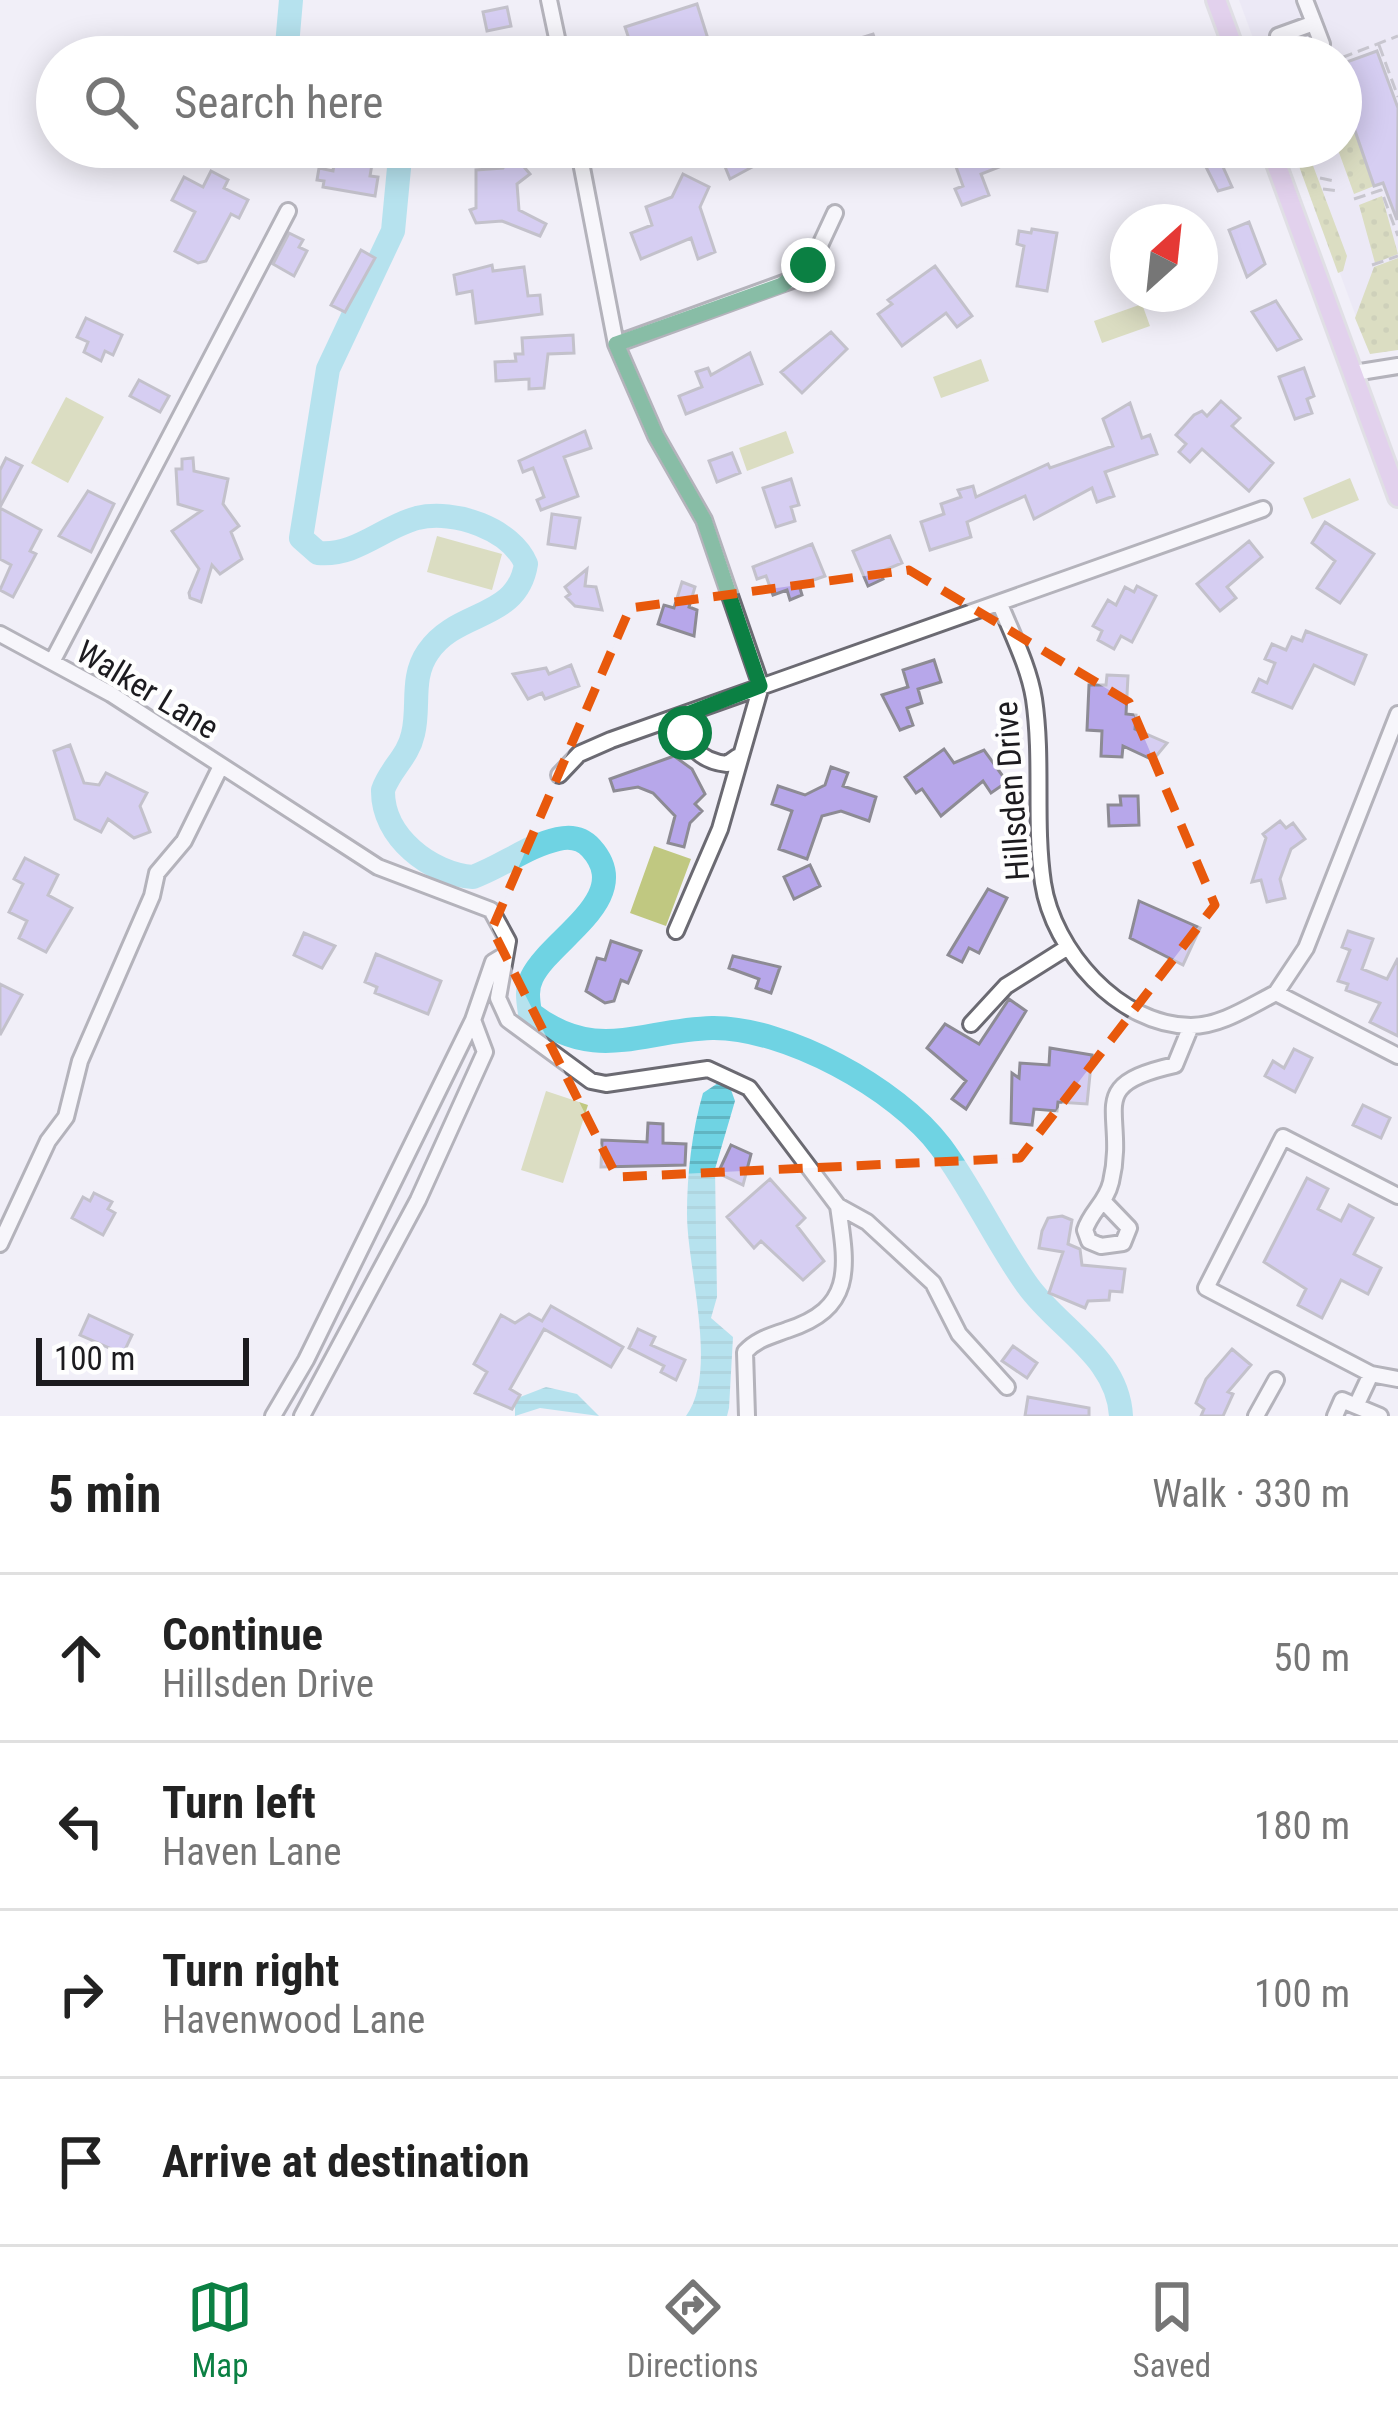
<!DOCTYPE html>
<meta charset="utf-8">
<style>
body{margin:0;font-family:"Roboto Condensed",sans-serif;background:#f6f6f6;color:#222}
.compass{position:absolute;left:1110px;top:204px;width:108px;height:108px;border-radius:50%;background:#fff;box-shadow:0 6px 30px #0003;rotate:27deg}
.scale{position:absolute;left:36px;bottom:30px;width:213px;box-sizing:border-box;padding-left:12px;border:6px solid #1c1b1f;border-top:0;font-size:33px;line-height:42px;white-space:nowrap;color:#1c1b1f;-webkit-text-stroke:9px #fefefe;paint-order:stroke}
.stop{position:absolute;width:36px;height:36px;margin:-27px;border:9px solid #0b8043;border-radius:50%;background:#fff}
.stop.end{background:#0b8043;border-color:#fff;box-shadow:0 3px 12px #0008}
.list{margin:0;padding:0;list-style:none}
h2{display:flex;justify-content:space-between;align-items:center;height:156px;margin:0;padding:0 48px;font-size:51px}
h2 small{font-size:39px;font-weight:400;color:#767676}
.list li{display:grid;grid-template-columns:78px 1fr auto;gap:36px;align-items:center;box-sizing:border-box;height:168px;padding:0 48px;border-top:3px solid #e0e0e0}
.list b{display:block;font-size:45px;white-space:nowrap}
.list p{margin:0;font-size:39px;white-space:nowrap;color:#767676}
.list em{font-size:39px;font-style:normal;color:#767676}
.icon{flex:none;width:66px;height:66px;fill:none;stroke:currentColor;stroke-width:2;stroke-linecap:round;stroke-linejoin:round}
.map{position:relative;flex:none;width:1398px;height:1416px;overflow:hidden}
.search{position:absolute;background:#fff;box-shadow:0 6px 30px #0003;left:36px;right:36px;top:36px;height:132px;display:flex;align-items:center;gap:30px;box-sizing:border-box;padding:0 42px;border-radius:66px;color:#767676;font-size:45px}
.sheet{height:828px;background:#fff}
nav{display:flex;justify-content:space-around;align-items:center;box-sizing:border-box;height:168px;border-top:3px solid #e0e0e0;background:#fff;font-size:33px;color:#767676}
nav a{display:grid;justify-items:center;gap:6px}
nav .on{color:#0b8043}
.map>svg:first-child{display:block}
.built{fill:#e7e3f4}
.grass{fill:url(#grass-dots)}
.garden{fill:#c0c881}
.water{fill:url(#water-rules)}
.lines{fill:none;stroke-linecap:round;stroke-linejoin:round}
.river{stroke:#6fd3e3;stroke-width:24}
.building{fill:#b7a7ea;stroke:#8d8b94;stroke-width:3}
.minor-casing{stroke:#6b6a72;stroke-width:20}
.major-casing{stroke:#cdcdce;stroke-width:24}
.path{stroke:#97969d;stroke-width:3;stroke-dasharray:12 6;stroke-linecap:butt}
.minor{stroke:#fff;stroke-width:14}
.major{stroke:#d1addf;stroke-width:18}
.route{stroke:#0b8043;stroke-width:15}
.marked{fill:none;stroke:#e8590c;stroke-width:9;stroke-dasharray:24 15;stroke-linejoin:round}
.labels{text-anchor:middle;stroke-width:9;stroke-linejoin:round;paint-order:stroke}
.street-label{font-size:33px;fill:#1c1b1f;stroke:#fefefe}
</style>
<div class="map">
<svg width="1398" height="1416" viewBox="0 0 1398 1416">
<defs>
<pattern id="grass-dots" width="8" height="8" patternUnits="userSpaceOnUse" patternTransform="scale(3)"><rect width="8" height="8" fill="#c0c881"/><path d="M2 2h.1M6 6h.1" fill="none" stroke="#a4ab6f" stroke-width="1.8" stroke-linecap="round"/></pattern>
<pattern id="water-rules" width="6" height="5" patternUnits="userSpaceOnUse" patternTransform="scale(3)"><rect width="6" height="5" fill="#6fd3e3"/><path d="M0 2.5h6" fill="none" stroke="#60b5c2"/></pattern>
</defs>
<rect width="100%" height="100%" fill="#f1eff8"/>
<!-- built -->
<path class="built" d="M1239 0H1398V346L1368 349 1293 147H1341V57H1260Z"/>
<!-- grass -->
<path class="grass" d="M1341 90 1374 186 1354 194 1337 147Z
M1292 147H1306L1347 256 1343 271 1338 273Z
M1382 196 1398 254 1375 263 1359 205Z
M1398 258V350L1370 354 1355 318 1374 267Z"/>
<!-- garden -->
<path class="garden" d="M1142 304 1150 326 1102 343 1094 321Z
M981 359 989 381 941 398 933 377Z
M66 397 104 417 68 483 31 463Z
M786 431 794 453 747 471 739 448Z
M1350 478 1359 500 1312 519 1303 498Z
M437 536 502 554 492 590 427 572Z
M654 846 691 859 666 926 630 913Z
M546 1091 588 1105 563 1183 521 1170Z"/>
<!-- water -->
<path class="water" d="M718 1083 730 1087 735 1101 715 1169 717 1297 711 1318 733 1337 729 1408 727 1416H686C719 1372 687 1268 687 1214 687 1175 692 1130 703 1093Z
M546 1387 577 1394 599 1416 540 1408 515 1416V1399Z"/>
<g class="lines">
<!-- river -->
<path class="river" d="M286 57 291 0
M380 57H398
M401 147 393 231 328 369 301 538 318 553C355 557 383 527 417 518 455 509 511 529 526 564 517 621 457 609 428 652 410 678 420 706 413 734 408 757 390 769 383 790 382 837 431 874 473 877 503 866 527 846 558 839 571 836 582 838 591 848 636 898 551 938 532 977 526 989 528 1000 530 1013 596 1064 640 1030 712 1028 785 1027 897 1088 941 1147 973 1190 996 1242 1028 1286 1059 1329 1118 1357 1121 1416"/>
</g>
<!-- building -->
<path class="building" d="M697 4 709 42 690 48 688 41 657 57H635L625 27Z
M507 7 511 26 487 31 483 12Z
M873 34 881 57H857L851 41Z
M1377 51 1398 108 1397 220 1383 183 1374 186 1341 90V64Z
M337 147H375L370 176 378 177 375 196 323 187 324 181 317 180 319 168 333 171Z
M717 147H795L800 159 783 165 778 153 730 179Z
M966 147H995L1002 166 981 174 989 195 962 205 955 189 963 186 951 153Z
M1196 147H1214L1232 187 1218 191Z
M508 160 519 161 530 174 517 184 519 210 546 224 540 236 502 221 476 223 470 210 476 208V170L503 168Z
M211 171 228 180 224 188 248 200 239 218 231 214 206 261 198 263 175 251 195 212 172 200 184 177 203 187Z
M683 174 709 187 700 207 715 252 698 259 691 238 641 259 631 233 652 225 646 207 672 197Z
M1249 222 1265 264 1247 277 1229 230Z
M1032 229 1057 233 1047 291 1017 286 1024 246 1017 244 1019 231 1031 233Z
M289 233 303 240 299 247 307 251 294 276 273 264Z
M361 250 375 258 345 312 331 305Z
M492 265 493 271 524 267 528 296 540 295 542 314 476 323 472 291 457 294 454 275Z
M935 266 972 316 957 327 946 313 902 346 878 314 892 304 888 300Z
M1276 301 1301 339 1277 350 1252 312Z
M86 318 122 335 113 355 105 351 101 361 84 352 88 342 77 337Z
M831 332 847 349 802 393 781 372Z
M573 335 574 353 548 354 544 388 529 389V379L496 381 495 362 516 361 515 354H523L522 338Z
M750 353 762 384 686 414 679 396 702 387 696 372 708 368 711 375Z
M1304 368 1314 396 1307 399 1312 413 1295 419 1279 377Z
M139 380 169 396 160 412 130 396Z
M1221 401 1240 418 1232 426 1273 463 1249 491 1202 449 1190 462 1179 452 1186 444 1176 435 1194 415 1202 411 1207 416Z
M1130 403 1142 438 1150 435 1157 454 1105 472 1114 496 1097 502 1092 488 1034 519 1025 496 967 522 971 537 930 550 921 522 944 514 941 504 961 497 958 490 973 486 976 497 1048 464 1050 468 1113 446 1103 419Z
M585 431 591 448 564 457 578 496 541 510 537 500 544 497 533 468 523 472 519 461Z
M732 453 740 473 717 482 709 461Z
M6 458 22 466 0 507V470Z
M193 458 194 471 228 479 223 504 239 526 231 532 242 559 220 574 212 565 201 602 190 598 189 593 199 569 172 531 201 511 178 504 176 469H182V459Z
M791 479 799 505 791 507 795 521 776 527 763 488Z
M88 491 114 504 91 552 59 536Z
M0 508 41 530 30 551 36 554 13 597 0 590 11 565 0 559Z
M552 514 580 518 575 548 548 544Z
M1325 522 1374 554 1340 603 1317 588 1335 561 1312 543Z
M890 536 902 563 880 572 883 579 868 586 853 551Z
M1249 541 1262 557 1227 587 1236 598 1220 611 1197 584Z
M812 544 825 576 799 585 802 595 790 600 787 590 773 595 766 576 757 579 753 567Z
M587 569 585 586 596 587 602 610 575 606 566 597 570 594 565 587Z
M682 582 695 587 689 607 697 610 694 636 658 624 664 605 674 608Z
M1137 586 1156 596 1132 642 1121 636 1114 649 1098 640 1102 631 1093 626 1108 600 1116 605 1125 587 1134 592Z
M1306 631 1366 655 1354 684 1314 665 1292 708 1253 692 1259 679 1267 683 1275 663 1265 659 1272 644 1286 650 1292 637 1302 641Z
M934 660 941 682 918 689 922 703 907 708 913 725 900 730 882 695 908 687 903 670Z
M571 665 579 686 545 699 542 693 528 699 513 674 546 668 549 674Z
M1107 675 1128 676 1126 714 1136 715 1135 729 1167 743 1153 760 1123 746 1122 757 1101 756 1102 731 1087 730 1089 685H1106Z
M70 745 84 783 99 785 106 773 147 793 140 806 150 832 134 838 108 819 101 832 75 819 54 751Z
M944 749 954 763 984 750 1007 782 991 793 983 781 941 816 922 789 916 793 905 777Z
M674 756 692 769 705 794 695 804 702 811 690 823 684 847 668 843 675 816 653 793 638 787 614 791 610 779Z
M831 767 848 773 843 786 876 797 869 821 841 811 822 816 807 859 779 849 792 811 772 804 778 786 805 795 825 785Z
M1120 796H1138L1139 825 1109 826 1108 805H1121Z
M1280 821 1286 828 1293 823 1305 839 1291 849 1280 879 1285 898 1267 902 1261 880 1252 882 1266 838 1263 834Z
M25 858 58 875 48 895 72 908 46 952 19 938 27 921 9 912 23 884 14 879Z
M810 865 820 886 794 899 784 877Z
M988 889 1007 898 979 953 969 948 962 962 948 955Z
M1139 901 1200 928 1183 965 1130 938Z
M1348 931 1373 939 1362 969 1387 979 1398 958V1036L1370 1022 1380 1003 1346 990 1348 984 1338 981 1350 950 1342 947Z
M304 933 335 946 322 968 294 955Z
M611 941 641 951 628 983 621 980 614 1001 605 1003 586 991 597 958 605 960Z
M376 954 441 981 428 1014 375 993 377 987 365 982Z
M733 956 780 967 771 993 756 988 759 979 729 968Z
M0 984 22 995 0 1035Z
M1009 999 1026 1011 966 1109 952 1099 966 1081 927 1048 945 1024 979 1044Z
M1050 1048 1092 1055 1087 1104 1058 1102 1057 1111 1034 1109 1032 1125 1011 1123 1012 1073 1019 1078 1020 1063 1049 1065Z
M1294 1049 1312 1058 1295 1092 1265 1076 1273 1061 1284 1068Z
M1363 1105 1390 1118 1381 1138 1353 1125Z
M648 1123 663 1124V1143L686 1144 685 1165 601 1167 602 1140 647 1142Z
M731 1145 751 1154 743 1185 718 1173Z
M1307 1178 1328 1189 1318 1209 1341 1221 1349 1205 1373 1218 1354 1254 1381 1268 1368 1294 1341 1280 1322 1318 1298 1305 1306 1289 1264 1262Z
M770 1179 805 1218 797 1226 824 1261 803 1280 761 1241 754 1248 727 1217Z
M94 1193 112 1202 108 1209 115 1213 103 1235 72 1218 83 1197 90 1201Z
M1062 1216 1072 1220 1068 1244 1080 1249 1082 1265 1125 1269 1122 1292 1110 1291 1109 1300 1088 1301 1085 1308 1049 1293 1063 1252 1039 1248 1042 1231 1048 1218Z
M551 1306 623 1347 611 1367 544 1329 510 1389 520 1395 512 1409 475 1393 487 1372 474 1364 501 1315 515 1323 529 1314 542 1321Z
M89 1315 132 1335 123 1354 80 1335Z
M638 1329 655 1337 651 1345 685 1360 676 1380 661 1372 664 1366 629 1348Z
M1013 1346 1037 1363 1027 1378 1002 1361Z
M1232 1349 1251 1365 1228 1392 1233 1394 1223 1416H1201L1204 1409 1196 1403 1206 1379Z
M1028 1397 1089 1408V1416H1025Z"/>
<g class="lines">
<!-- minor casing -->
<g class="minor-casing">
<path id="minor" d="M549 0 561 57
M1314 23 1322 44
M1278 36 1314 23 1305 0
M578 147 616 344 656 436 704 520 761 686 720 829 676 931
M616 344 792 280 815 256 835 213
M1354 373 1398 366
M1000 604C1012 634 1029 667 1034 699 1043 760 1034 822 1043 883 1053 950 1119 1026 1191 1026 1221 1026 1250 1006 1276 993L1398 1056
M0 634 111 694 378 867 491 910 508 941 498 998 508 1020 591 1081 606 1084 708 1069 749 1088 838 1206 867 1222 933 1283 959 1334 1007 1387
M52 662 288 211
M682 716C686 744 698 761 727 764L737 757
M559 775 579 754 611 740 1263 509
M1276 993 1306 948 1398 714
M971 1024 1006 986 1068 947
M1398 1196 1283 1137 1206 1288 1371 1374 1398 1379
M1105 1203 1129 1228 1123 1243 1101 1246 1089 1241 1085 1230C1091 1211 1106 1203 1111 1182 1128 1110 1081 1086 1175 1065L1191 1026
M0 1244 48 1141 66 1117 80 1061 152 896 157 873 184 841 221 766
M1371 1374 1356 1406 1380 1416
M273 1416 306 1360 473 1020
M302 1416 418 1200 485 1052 473 1020 493 962 503 956
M747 1416 745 1352C757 1339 771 1336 787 1330 855 1308 847 1268 838 1206
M1256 1416 1276 1380
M1335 1416 1342 1400 1356 1406"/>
</g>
<!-- major casing -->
<g class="major-casing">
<path id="major" d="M1216 0 1237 57
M1270 147 1398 497"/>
</g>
<!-- path -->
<path class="path" d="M1379 45 1398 97
M1341 58 1398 36
M1320 178 1334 181
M1323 189 1338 191
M1354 199 1381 190 1398 236
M1372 265 1398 256"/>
<!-- minor -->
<use href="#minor" class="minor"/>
<!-- major -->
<use href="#major" class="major"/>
</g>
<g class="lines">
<!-- route -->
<path class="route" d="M685 733 682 716 760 686 704 520 656 436 616 344 782 285 808 265"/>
</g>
<!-- marked area -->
<path d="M0 0H1398V1416H0ZM909 570 1129 702 1215 905 1020 1158 617 1177 492 929 630 608Z" fill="#f1eff8" fill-opacity=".55" fill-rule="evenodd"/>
<path class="marked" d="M909 570 1129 702 1215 905 1020 1158 617 1177 492 929 630 608Z"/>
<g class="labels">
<!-- street labels -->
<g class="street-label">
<text transform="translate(148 689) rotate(31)" y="12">Walker Lane</text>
<text transform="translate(1011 791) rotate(-94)" y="12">Hillsden Drive</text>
</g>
</g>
</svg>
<svg class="compass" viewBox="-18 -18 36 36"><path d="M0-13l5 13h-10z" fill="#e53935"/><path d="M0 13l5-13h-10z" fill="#767676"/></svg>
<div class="scale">100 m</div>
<div class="stop" style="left:685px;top:733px"></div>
<div class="stop end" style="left:808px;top:265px"></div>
<div class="search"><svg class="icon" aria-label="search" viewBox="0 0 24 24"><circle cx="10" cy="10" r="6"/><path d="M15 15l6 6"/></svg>Search here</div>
</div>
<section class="sheet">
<h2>5 min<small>Walk · 330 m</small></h2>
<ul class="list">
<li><svg class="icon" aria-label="ahead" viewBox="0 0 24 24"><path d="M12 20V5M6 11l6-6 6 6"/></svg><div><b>Continue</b><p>Hillsden Drive</p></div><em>50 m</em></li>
<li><svg class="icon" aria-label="left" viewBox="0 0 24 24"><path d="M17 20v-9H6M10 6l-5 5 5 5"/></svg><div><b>Turn left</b><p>Haven Lane</p></div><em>180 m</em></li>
<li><svg class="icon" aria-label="right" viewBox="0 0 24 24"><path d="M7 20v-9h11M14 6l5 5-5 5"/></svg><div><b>Turn right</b><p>Havenwood Lane</p></div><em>100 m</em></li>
<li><svg class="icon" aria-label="arrive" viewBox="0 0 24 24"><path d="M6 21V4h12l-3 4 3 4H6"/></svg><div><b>Arrive at destination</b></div></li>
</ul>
</section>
<nav>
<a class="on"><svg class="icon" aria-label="map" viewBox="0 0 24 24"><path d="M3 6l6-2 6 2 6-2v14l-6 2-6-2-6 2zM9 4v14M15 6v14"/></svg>Map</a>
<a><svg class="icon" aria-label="directions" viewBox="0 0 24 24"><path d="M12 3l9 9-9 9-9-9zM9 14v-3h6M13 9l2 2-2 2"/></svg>Directions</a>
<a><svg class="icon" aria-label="saved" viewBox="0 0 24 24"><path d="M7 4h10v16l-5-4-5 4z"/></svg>Saved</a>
</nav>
